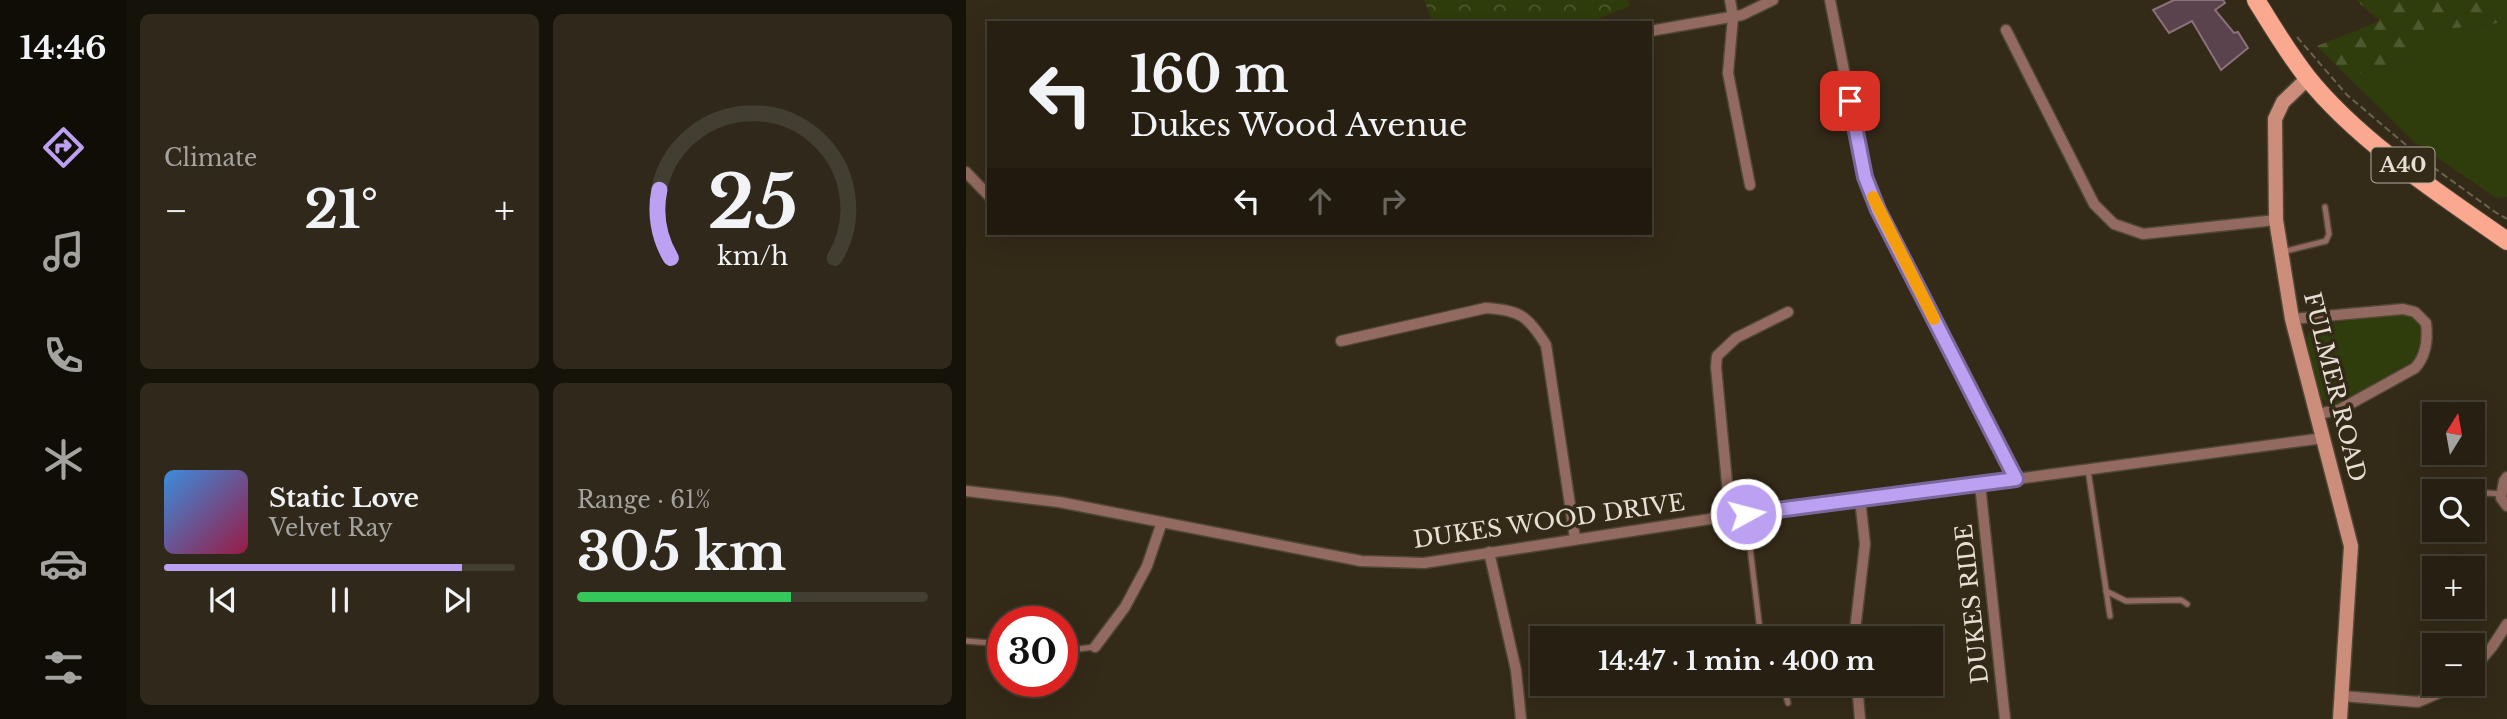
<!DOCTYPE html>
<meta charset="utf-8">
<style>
body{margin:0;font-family:"Libre Baskerville",serif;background:#2f281b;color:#f1f3f6;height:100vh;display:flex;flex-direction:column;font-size:26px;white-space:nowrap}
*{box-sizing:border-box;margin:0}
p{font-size:23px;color:#a4a39f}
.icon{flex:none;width:38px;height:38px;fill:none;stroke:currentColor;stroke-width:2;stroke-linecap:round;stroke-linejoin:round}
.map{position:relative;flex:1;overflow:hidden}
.drawer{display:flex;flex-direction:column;gap:14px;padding:14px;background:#15120a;width:840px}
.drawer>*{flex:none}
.guide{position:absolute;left:21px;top:21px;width:665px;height:214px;border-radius:0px;box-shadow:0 7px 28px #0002,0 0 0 2px #433e32;background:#272012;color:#f1f3f6;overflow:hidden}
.needle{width:46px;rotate:11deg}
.buttons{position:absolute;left:1456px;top:402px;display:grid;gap:14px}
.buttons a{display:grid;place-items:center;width:63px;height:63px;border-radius:0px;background:#272012;box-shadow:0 7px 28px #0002,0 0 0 2px #433e32;font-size:35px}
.speed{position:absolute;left:21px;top:606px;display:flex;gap:14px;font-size:35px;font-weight:700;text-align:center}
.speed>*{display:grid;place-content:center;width:91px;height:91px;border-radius:50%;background:#272012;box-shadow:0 7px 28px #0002,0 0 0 2px #433e32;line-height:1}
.speed .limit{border:10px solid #d22;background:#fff;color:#111}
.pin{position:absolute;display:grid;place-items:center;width:60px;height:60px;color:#fff;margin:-30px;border-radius:14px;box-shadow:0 4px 10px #0006}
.me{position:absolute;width:77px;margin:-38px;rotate:83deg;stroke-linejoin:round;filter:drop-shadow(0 0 5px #0008)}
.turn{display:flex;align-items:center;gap:24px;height:147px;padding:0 28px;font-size:32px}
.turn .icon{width:91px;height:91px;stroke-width:2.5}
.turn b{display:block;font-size:49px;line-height:60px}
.lanes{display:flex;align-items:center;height:66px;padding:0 28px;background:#0003;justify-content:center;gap:35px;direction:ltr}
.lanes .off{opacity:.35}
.big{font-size:52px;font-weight:700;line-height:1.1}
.drawer .widget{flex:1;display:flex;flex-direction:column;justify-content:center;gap:10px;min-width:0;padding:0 24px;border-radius:10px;background:#2f281b}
.drawer .dial{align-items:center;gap:0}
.dial svg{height:182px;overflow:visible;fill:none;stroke:#433e32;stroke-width:7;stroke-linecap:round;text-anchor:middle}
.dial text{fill:#f1f3f6;stroke:none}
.song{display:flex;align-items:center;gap:21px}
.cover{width:84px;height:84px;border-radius:10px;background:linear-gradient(135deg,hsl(210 70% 55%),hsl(340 70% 35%))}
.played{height:7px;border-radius:4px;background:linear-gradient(90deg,#bca0f2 85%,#433e32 85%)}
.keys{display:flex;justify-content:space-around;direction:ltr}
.heat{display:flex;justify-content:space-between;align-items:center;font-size:38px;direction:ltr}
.charge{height:10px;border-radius:5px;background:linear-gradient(90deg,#34c759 61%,#433e32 0)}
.drawer .tiles{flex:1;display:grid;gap:14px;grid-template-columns:repeat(2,1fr)}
.trip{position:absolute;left:564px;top:626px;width:413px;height:70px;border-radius:0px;background:#272012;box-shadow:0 7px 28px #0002,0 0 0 2px #433e32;font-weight:700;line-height:70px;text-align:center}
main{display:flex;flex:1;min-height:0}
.dock{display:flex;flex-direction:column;width:126px;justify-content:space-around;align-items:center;background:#100d07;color:#a4a39f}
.dock .icon{width:49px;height:49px}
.dock .active{color:#bca0f2}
.dock b{font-size:32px;color:#f1f3f6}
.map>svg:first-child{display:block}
.grass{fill:#2f3c0b}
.forest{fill:url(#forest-firs)}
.park{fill:url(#park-crowns)}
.building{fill:#5a434c;stroke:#8a717a;stroke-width:2}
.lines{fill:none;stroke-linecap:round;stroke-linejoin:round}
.lane-casing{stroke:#504736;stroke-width:8}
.street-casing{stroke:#504736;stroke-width:13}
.secondary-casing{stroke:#504736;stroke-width:17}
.primary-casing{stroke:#504736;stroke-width:20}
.path{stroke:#6b6252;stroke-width:2;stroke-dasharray:7 3.5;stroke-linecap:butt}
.lane{stroke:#936a5f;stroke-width:5}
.street{stroke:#936a5f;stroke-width:10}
.secondary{stroke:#cd8d7b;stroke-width:14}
.primary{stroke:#fba891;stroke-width:18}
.route-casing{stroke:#7a689d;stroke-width:18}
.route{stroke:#bca0f2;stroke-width:12}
.slow{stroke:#f59e0b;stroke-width:12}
.labels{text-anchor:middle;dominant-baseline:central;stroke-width:7;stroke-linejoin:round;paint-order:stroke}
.shield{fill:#342a18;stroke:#b0a99c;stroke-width:2}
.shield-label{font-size:21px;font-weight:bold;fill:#e5dfd4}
.street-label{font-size:23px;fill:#e5dfd4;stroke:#342a18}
</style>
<main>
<nav class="dock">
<b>14:46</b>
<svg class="icon active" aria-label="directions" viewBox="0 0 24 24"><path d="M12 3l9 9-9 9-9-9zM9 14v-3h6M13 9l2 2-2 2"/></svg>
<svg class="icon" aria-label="music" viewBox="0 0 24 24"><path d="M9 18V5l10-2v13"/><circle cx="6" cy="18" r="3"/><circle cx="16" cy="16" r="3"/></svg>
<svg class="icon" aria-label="phone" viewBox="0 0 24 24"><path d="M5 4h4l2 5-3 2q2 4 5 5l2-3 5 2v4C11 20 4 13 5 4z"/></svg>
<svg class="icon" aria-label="climate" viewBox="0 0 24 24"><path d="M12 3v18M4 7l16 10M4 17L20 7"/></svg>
<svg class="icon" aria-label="car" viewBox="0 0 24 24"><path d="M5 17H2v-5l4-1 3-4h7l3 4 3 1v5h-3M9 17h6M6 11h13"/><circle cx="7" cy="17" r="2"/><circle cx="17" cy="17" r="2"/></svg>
<svg class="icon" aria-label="filters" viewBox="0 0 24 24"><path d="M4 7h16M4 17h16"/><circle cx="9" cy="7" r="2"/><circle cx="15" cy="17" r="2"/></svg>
</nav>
<section class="drawer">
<div class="tiles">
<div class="widget"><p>Climate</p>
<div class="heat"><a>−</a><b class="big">21°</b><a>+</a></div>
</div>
<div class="widget dial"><svg viewBox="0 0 100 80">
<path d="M14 69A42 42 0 1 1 86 69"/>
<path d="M14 69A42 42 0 0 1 9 39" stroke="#bca0f2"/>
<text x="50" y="56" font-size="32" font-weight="700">25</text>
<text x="50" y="72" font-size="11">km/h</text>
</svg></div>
<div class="widget">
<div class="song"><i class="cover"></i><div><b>Static Love</b><p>Velvet Ray</p></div></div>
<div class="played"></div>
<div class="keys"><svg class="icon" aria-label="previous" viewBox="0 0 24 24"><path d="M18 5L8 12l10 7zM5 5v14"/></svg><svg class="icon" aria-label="pause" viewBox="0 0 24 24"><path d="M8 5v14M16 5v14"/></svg><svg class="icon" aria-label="next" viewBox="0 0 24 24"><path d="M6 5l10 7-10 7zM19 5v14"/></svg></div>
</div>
<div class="widget"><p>Range · 61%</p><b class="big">305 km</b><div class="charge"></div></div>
</div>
</section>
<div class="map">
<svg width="1541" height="719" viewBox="0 0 1541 719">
<defs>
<pattern id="forest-firs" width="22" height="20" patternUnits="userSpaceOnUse" patternTransform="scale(1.75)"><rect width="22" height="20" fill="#2f3c0b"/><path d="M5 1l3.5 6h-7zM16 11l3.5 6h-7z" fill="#4d582e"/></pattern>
<pattern id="park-crowns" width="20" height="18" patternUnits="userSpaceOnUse" patternTransform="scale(1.75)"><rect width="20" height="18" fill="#2f3c0b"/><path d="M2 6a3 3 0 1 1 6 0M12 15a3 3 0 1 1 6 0" fill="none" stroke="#4d582e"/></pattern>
</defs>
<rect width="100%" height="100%" fill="#342a18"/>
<g class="grass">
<polygon points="1541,22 1541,197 1530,198 1447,141 1382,77 1455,54 1472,30"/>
<polygon points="1439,313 1450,318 1457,329 1455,352 1436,371 1367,406 1354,398 1341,340 1343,330 1351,325"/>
</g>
<polygon class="forest" points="1390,0 1541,0 1541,22 1472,30 1456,54 1382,77 1351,46 1414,21"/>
<polygon class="park" points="458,0 662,0 664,6 621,23 467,23"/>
<polygon class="building" points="1208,0 1257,0 1259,3 1249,10 1268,33 1272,32 1282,48 1255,70 1226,21 1203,33 1187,10"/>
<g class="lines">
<defs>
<g id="lane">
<polyline points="1316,252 1360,241 1363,234 1359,207"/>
<polyline points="1122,470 1144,616"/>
<polyline points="1507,501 1521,493 1535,494"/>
<polyline points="780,514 795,639"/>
<polyline points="1140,591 1160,601 1215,600 1221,604"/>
<polyline points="0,641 37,644"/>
<polyline points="96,651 128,647"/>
<polyline points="817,684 822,703"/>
</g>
<g id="street">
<polyline points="764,0 767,17 762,73 784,185"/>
<polyline points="864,0 899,177 912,210 1050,479 1358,438"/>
<polyline points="1040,30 1128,204 1148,224 1177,234 1310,220"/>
<polyline points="684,31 776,15 807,0"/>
<polyline points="0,172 23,196"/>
<path d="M1326 319 1437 309 1449 312 1460 323C1462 339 1460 356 1449 368L1373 410 1351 414"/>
<path d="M375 341 520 308C554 310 562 316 580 345L609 538"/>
<polyline points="1541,477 1538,481 1535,498 1541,506"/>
<polyline points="1014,484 1039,719"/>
<polyline points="0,491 93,502 395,561 458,563 757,517 1050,479"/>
<polyline points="757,517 762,493 750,367 751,356 770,338 822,312"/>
<polyline points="523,552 550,670 555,719"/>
<polyline points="888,639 899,544 894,499"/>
<polyline points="129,647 159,607 181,566 196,522"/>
<polyline points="1507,669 1526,647 1541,624"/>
<polyline points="891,684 894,719"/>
<polyline points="1376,696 1452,702 1494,684"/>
</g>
<polyline id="secondary" points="1342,78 1317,102 1309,119 1310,220 1326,319 1385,546 1374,719"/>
<path id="primary" d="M1290 0C1306 26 1322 53 1341 77 1392 141 1474 194 1541 241"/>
</defs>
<use href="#lane" class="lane-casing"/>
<use href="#street" class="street-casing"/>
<use href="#secondary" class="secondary-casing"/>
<use href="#primary" class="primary-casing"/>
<polyline class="path" points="1331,37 1381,95 1460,162 1529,212 1541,219"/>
<use href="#lane" class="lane"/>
<use href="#street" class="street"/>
<use href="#secondary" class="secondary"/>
<use href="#primary" class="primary"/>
</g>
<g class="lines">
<defs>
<polyline id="route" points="780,514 1050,479 912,210 899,177 884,101"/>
</defs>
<use href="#route" class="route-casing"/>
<use href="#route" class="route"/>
<polyline class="slow" points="907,197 968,319"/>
</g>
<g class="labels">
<rect class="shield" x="1405.5" y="147.5" width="63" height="35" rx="5"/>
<g class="shield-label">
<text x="1437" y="165">A40</text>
</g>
<g class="street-label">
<text transform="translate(1369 387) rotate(76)">FULMER ROAD</text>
<text transform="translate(583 521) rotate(-8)">DUKES WOOD DRIVE</text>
<text transform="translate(1006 604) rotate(-96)">DUKES RIDE</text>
</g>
</g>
</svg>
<div class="buttons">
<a><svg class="needle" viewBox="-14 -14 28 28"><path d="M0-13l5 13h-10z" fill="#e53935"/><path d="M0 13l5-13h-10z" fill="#a4a39f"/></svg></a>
<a><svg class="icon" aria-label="search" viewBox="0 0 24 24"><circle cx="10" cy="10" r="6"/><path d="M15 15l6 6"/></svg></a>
<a>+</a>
<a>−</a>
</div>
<div class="speed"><div class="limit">30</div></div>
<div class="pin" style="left:884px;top:101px;background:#d93025"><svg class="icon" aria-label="arrive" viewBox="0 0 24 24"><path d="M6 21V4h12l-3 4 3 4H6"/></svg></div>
<svg class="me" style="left:780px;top:514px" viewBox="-20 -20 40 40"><circle r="17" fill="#bca0f2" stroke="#fff" stroke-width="3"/><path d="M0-11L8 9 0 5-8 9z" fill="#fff"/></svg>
<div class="trip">14:47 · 1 min · 400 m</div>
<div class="guide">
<div class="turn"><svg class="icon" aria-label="left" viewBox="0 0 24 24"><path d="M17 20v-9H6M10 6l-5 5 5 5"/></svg><div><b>160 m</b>Dukes Wood Avenue</div></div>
<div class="lanes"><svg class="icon" aria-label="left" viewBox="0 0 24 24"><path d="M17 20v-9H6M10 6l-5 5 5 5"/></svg><svg class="icon off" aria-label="ahead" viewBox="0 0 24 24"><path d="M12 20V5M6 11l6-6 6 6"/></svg><svg class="icon off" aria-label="right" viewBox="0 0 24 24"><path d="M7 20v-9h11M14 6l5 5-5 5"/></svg></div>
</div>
</div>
</main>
